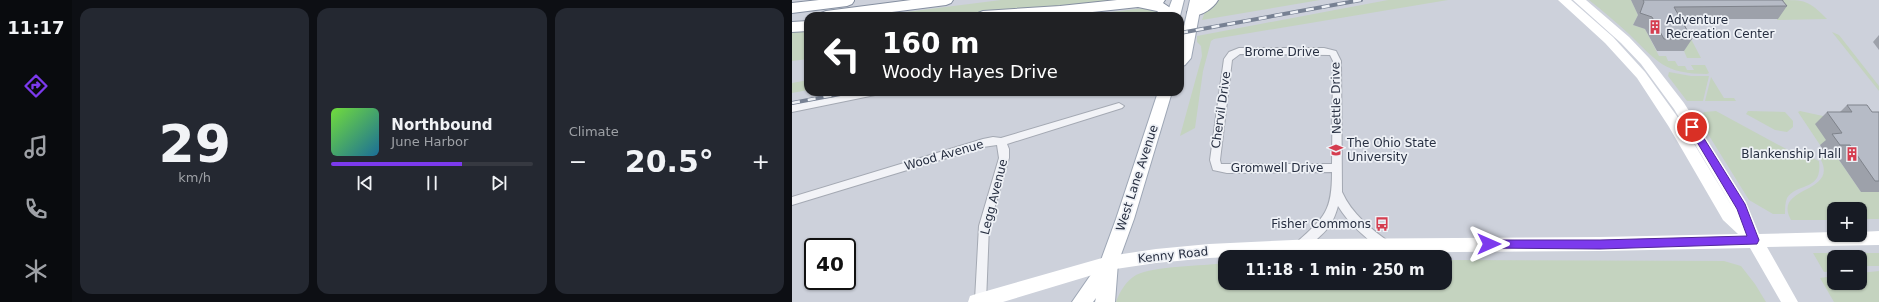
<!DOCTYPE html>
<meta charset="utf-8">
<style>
body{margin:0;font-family:"DejaVu Sans",sans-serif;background:#242831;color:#f1f3f6;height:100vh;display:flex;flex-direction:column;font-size:15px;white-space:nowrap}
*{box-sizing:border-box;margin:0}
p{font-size:13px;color:#9ea1a6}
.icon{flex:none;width:22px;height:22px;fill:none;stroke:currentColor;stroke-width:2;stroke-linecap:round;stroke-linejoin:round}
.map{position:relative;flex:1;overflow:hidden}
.panel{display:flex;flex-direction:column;gap:8px;padding:8px;background:#0d0f14;width:720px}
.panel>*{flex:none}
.top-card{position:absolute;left:12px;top:12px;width:380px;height:84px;border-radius:12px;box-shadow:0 1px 3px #0004;background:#202124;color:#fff;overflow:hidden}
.buttons{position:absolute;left:1035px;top:202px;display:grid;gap:8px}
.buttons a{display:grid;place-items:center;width:40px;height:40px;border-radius:8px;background:#171b24;box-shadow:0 1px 3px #0004;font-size:20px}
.speed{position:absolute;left:12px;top:238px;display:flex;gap:8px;font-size:20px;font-weight:700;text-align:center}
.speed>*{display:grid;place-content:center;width:52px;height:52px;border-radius:50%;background:#171b24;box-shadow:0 1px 3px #0004;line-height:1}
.speed .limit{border:2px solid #111;border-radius:6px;background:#fff;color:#111}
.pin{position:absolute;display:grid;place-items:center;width:34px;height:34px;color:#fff;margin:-17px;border:2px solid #fff;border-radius:50%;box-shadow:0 1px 4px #0007}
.me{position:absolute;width:44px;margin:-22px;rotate:90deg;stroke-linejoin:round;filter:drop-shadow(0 0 3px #0008)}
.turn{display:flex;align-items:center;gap:14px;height:84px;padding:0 12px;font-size:18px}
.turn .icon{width:52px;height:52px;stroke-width:2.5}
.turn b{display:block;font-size:28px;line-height:34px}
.big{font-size:30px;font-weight:700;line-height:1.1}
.panel .tile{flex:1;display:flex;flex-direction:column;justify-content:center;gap:6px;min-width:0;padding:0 14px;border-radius:12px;background:#242831}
.panel .dial{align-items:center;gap:0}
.dial b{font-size:52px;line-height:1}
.song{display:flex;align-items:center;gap:12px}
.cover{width:48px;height:48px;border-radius:6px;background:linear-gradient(135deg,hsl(100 70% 55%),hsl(200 70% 35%))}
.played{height:4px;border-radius:2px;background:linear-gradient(90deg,#7c3aed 65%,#363941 65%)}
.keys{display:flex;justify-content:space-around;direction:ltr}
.heat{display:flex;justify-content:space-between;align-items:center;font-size:22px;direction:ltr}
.panel .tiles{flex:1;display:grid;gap:8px;grid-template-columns:repeat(3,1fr)}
.trip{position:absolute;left:426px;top:250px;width:234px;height:40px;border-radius:12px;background:#171b24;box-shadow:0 1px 3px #0004;font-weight:700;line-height:40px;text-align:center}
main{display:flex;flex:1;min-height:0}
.tabs{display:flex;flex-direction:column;width:72px;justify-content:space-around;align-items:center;background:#090b0e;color:#9ea1a6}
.tabs .icon{width:28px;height:28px}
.tabs .current{color:#7c3aed}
.tabs b{font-size:18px;color:#f1f3f6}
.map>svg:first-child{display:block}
.built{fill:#cdd1db;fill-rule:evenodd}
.green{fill:#c4d3bf}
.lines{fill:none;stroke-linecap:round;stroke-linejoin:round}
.street-casing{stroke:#a4a9b3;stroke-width:2}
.primary-casing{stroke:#9da6b5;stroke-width:2}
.highway-casing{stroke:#858fa0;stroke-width:2}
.street{fill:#f2f3f7;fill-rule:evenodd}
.secondary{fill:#fff;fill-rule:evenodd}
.primary{fill:#fff;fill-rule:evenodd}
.highway{fill:#fff;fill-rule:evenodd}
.rail-casing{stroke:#778193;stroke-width:4}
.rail{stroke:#eef1f6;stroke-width:2.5;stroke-dasharray:8;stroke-linecap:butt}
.wall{fill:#9da1aa}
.building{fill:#b6bbc6;stroke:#7f838b}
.route{fill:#7c3aed;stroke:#51269a}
.labels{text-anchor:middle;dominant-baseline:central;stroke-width:3.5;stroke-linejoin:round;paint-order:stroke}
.poi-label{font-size:12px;fill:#272f41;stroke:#eef1f6;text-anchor:start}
.street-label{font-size:12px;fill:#272f41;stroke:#eef1f6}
</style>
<main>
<nav class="tabs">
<b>11:17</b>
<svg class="icon current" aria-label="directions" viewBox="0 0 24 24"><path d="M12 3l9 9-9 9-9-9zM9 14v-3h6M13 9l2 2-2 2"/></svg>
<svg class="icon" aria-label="music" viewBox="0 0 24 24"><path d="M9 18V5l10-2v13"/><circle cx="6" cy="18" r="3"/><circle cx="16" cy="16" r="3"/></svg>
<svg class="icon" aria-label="phone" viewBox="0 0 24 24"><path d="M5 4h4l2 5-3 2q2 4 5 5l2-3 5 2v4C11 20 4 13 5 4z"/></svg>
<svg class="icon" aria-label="climate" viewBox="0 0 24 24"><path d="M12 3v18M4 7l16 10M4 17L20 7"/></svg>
</nav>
<section class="panel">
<div class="tiles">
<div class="tile dial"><b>29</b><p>km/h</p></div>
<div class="tile">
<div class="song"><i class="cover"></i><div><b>Northbound</b><p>June Harbor</p></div></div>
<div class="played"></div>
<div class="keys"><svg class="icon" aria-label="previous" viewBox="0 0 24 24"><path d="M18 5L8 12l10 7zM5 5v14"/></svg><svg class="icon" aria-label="pause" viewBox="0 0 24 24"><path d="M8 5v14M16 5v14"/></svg><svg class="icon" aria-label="next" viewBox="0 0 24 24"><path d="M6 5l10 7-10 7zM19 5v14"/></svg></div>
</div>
<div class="tile"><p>Climate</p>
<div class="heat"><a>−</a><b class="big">20.5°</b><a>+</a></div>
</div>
</div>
</section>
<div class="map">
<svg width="1087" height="302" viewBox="0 0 1087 302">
<rect width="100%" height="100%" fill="#dfe2e9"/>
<path class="built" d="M0 0H1087V302H0ZM16 16H388V92H16ZM1042 209H1068V235H1042ZM21 247H55V281H21ZM433 257H653V283H433ZM1042 257H1068V283H1042Z"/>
<g class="green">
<path d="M209 0H329C247 9 165 16 82 16Z"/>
<polygon points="422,0 528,0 410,20 414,9"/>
<polygon points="596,0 656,0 422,39 419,41 411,71 403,128 388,136 410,56 409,46 405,42 405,36"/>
<path d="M797 0H839L846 15 841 25 853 29 867 56H874L876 61H883L886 66H893L895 70H902L899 65H913L917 73 915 74C872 74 865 61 837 34 824 22 811 11 797 0Z"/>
<path d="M986 0C1014 0 1016 0 1035 19L985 20Z"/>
<polygon points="352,8 366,9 374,16 288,16"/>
<polygon points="16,30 16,59 0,61 0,32"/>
<polygon points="1040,32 1047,35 1087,86 1087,91"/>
<polygon points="899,39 909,58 895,58 892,51"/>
<polygon points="877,72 899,76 917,76 911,101 895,101 876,76"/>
<polygon points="919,77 932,98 942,98 944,101 913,101"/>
<polygon points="16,80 16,90 0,93 0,83"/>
<path d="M924 111 996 150 1014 152 1020 158 1027 161C1031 192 1005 182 995 198 993 203 993 208 993 214H981L957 200 906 118H909L912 112Z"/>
<polygon points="956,111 993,112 1001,121 1001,127 995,132 983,130 954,114"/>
<polygon points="1008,111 1031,116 1037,145 1028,145 1006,112"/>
<path d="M1031 157H1045L1069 192H1087V219H1068V209H1042V220H999C980 186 1046 194 1029 160Z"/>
<polygon points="1021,253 1087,253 1087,266 1068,266 1068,257 1042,257 1042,271 1032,272"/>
<path d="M653 260 932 261 949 266 963 284 974 302H324C328 291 334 281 344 275 362 266 411 266 433 263V283H653Z"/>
<polygon points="1087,271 1087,302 1042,302 1028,278 1042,276 1042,283 1068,283 1068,273"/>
</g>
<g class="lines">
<defs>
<g id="street">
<path d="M447 48H532L544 51 549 61 550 192C560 214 578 228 597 242L599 246 597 250 593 251 589 250C573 237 557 224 546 206 540 229 530 234 513 250L509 251 505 250 503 246 505 242C533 217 540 211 540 172L435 173 421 170 418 160 432 59 437 52ZM448 54 538 55 541 61 540 164H429L428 160 440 60Z"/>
<polygon points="65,92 88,92 83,95 0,112 0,104"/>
<polygon points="327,103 332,106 330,108 215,144 217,149 217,158 197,226 194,302 184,302 183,300 187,226 207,158 205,145 191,147 0,205 0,197 191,139 201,137 209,138"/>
</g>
<g id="primary">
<polygon points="380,0 392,0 388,16 374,16"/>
<polygon points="398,0 410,0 399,58 393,65 388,67 388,44"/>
<polygon points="366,92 380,92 342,219 326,263 323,302 303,302 304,298 301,302 280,302 309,260 324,219"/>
</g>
<g id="highway">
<polygon points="27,0 62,0 62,1 60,4 55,6 0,13 0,3"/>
<polygon points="119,0 161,0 159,3 154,5 69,16 27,16 29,13 34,11"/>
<polygon points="325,0 373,0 371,3 386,13 388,16 371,16 365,11 346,7 264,16 184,16 186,13 191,11 268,6"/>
<path d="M409 0H426C421 9 407 18 397 15L395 12Z"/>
<polygon points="16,21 16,31 0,32 0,22"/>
</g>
</defs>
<use href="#street" class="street-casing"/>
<use href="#primary" class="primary-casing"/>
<use href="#highway" class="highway-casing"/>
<use href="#street" class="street"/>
<polygon class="secondary" points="766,0 779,0 821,37 853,72 887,119 944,213 882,109 849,64 829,43 781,0 794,0 837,37 857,58 892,103 954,202 967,234 1042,232 1042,235 1068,235 1068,232 1087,231 1087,245 975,247 1006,302 989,302 958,248 808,251 523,253 417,258 364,263 317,270 211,302 176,302 178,296 184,294 317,256 364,249 417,244 523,239 808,237 946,234 931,220 877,127 845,78 813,43"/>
<use href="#primary" class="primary"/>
<use href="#highway" class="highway"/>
<defs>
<g id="rail">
<polyline points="388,33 569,0"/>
<polyline points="0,103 59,92"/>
</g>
</defs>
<use href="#rail" class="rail-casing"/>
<use href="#rail" class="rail"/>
</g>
<g class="wall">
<polygon points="839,0 992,0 991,1 995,6 986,19 889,19 900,39 892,51 865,51 853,29 841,25 846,15"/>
<polygon points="1087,35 1087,50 1081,42"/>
<polygon points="1055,105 1080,112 1087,112 1087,192 1069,192 1045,157 1035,157 1028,145 1034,140 1023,124 1035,112 1048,112"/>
</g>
<g class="building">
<polygon points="851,0 990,0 995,6 882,7 900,39 872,39 860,17 848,13 852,2"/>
<polygon points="1055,105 1075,105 1080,112 1087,112 1087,181 1083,181 1058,145 1048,145 1040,134 1050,133 1035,112 1060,112"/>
</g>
<polygon class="route" points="900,123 903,124 953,204 967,240 965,244 808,249 693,248 691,244 693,241 697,240 808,240 955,236 945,209 896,127"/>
<defs>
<symbol id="building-bare" viewBox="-9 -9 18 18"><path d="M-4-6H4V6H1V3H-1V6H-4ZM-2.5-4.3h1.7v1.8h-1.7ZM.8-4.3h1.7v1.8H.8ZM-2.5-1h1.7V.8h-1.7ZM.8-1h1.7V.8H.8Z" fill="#d53d4f" stroke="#eef1f6" stroke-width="2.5" paint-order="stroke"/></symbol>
<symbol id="university-bare" viewBox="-9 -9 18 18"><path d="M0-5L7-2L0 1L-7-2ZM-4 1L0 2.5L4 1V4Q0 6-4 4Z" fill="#d53d4f" stroke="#eef1f6" stroke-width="2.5" paint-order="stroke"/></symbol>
<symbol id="bus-bare" viewBox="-9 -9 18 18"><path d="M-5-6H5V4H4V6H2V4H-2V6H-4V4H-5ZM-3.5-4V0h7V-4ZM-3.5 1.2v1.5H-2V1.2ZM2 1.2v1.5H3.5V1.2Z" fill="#d53d4f" stroke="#eef1f6" stroke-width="2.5" paint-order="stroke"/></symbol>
</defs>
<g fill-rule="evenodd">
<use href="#building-bare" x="853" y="17" width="20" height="20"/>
<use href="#university-bare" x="534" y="140" width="20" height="20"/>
<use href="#building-bare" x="1050" y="144" width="20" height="20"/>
<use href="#bus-bare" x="580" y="214" width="20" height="20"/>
</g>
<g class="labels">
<g class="poi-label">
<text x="874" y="20">Adventure<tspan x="874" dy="14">Recreation Center</tspan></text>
<text x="555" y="143">The Ohio State<tspan x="555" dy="14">University</tspan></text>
<text x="1049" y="154" text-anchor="end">Blankenship Hall</text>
<text x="579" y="224" text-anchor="end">Fisher Commons</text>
</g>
<g class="street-label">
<text x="490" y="52">Brome Drive</text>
<text transform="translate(544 98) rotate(-91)">Nettle Drive</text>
<text transform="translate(429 110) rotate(-82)">Chervil Drive</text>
<text transform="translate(152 155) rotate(-16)">Wood Avenue</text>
<text x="485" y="168">Gromwell Drive</text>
<text transform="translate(345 178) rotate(-72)">West Lane Avenue</text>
<text transform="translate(202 197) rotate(-76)">Legg Avenue</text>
<text transform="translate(381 255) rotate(-6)">Kenny Road</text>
</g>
</g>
</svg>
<div class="buttons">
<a>+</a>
<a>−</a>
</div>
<div class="speed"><div class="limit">40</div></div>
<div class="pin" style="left:900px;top:127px;background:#d93025"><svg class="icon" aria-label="arrive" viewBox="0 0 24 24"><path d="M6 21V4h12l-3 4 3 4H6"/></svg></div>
<svg class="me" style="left:697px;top:244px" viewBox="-20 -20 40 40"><path d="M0-17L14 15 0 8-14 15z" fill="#7c3aed" stroke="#fff" stroke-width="4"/></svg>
<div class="trip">11:18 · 1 min · 250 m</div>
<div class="top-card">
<div class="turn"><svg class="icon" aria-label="left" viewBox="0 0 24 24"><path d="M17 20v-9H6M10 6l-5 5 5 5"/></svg><div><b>160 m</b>Woody Hayes Drive</div></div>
</div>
</div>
</main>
